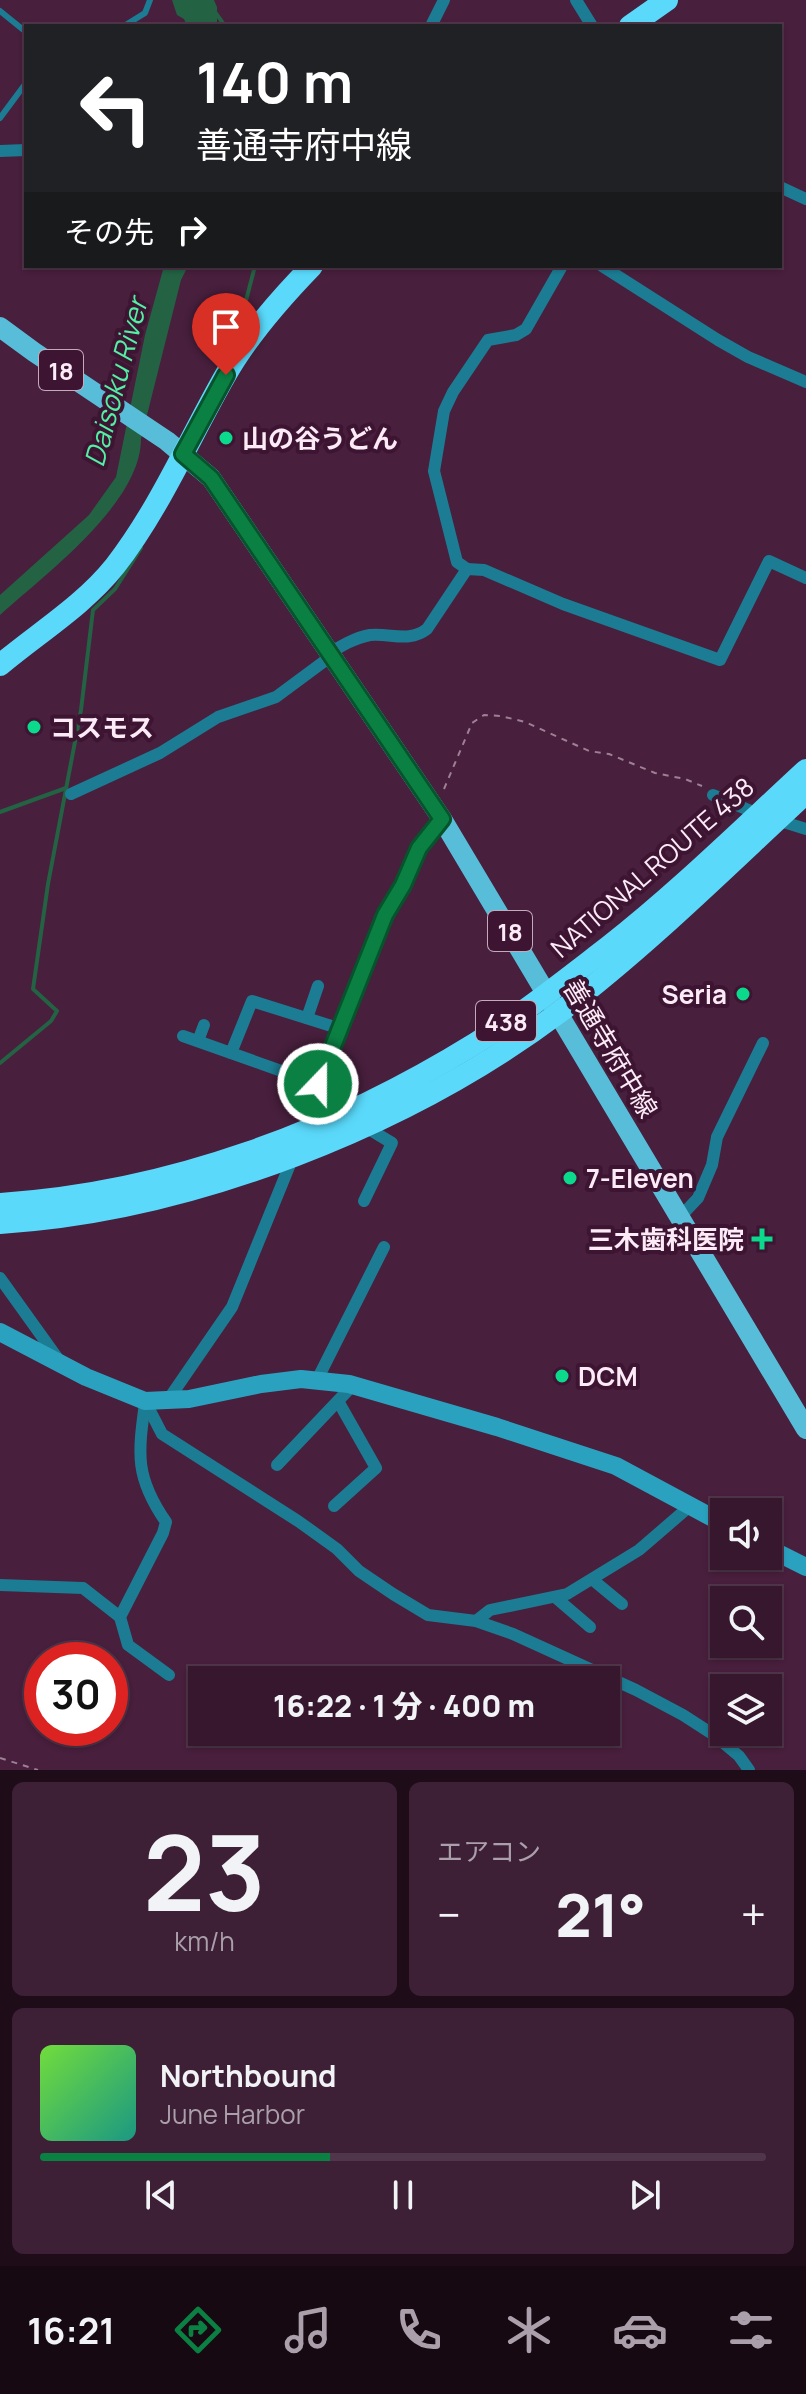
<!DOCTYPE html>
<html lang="ja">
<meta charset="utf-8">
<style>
body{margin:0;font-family:Manrope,"Noto Sans JP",sans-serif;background:#3d2036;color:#f1f3f6;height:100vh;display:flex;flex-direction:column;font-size:30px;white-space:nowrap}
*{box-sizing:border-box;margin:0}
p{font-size:26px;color:#aa9faa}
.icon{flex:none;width:44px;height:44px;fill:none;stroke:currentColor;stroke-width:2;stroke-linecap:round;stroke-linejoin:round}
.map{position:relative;height:1770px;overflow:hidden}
.side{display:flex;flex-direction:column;gap:12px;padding:12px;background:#1e0d19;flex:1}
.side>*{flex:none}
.guide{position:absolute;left:24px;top:24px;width:758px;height:244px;border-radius:0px;box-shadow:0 2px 6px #0004,0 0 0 2px #50364a;background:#202124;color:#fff;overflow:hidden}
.fabs{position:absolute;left:710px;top:1498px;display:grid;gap:16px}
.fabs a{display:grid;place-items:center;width:72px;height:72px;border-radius:0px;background:#36172e;box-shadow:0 2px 6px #0004,0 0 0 2px #50364a;font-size:40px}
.speed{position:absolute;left:24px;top:1642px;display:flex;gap:16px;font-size:40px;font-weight:700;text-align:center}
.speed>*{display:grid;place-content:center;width:104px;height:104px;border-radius:50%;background:#36172e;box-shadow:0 2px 6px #0004,0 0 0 2px #50364a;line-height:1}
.speed .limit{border:12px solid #d22;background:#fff;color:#111}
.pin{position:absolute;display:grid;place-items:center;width:68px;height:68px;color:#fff;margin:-82px -34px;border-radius:50% 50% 50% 0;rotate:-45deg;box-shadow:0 0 8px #0007}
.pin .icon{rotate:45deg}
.me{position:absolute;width:88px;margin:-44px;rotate:22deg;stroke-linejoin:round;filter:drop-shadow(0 0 6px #0008)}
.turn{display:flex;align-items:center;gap:28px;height:168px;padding:0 40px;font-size:36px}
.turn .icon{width:104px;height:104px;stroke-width:2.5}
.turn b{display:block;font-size:56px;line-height:68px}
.then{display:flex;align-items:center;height:76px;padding:0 40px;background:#0003;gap:16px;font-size:30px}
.big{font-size:60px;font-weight:800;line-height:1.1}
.side .widget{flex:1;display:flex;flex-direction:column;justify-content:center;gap:12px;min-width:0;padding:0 28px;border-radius:12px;background:#3d2036}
.side .dial{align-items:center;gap:0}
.dial b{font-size:104px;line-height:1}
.song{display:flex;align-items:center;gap:24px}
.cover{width:96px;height:96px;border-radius:12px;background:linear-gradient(135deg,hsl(100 70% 55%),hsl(170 70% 35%))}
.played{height:8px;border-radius:4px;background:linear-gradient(90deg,#0b8043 40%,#50364a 40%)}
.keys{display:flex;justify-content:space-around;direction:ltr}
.heat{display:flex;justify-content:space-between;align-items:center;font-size:44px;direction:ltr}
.side .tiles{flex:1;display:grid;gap:12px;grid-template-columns:1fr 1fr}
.widget:last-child{grid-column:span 2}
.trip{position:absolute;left:188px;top:1666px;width:432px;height:80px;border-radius:0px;background:#36172e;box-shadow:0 2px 6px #0004,0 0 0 2px #50364a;font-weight:800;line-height:80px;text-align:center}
.tab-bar{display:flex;height:128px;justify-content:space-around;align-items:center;background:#160912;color:#aa9faa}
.tab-bar .icon{width:56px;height:56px}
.tab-bar .on{color:#0b8043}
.tab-bar b{font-size:36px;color:#f1f3f6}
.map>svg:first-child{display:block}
.water{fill:#236243}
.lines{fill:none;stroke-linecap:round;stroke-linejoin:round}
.stream{stroke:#236243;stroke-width:4}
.path{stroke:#9e8095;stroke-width:2;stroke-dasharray:6 6;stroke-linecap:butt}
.lane{stroke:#1c7c93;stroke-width:6}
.street{stroke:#1c7c93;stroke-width:12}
.secondary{stroke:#2aa2bf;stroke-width:18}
.primary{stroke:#58bdd9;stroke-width:20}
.highway{stroke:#5ad9fb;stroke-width:22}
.route-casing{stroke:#07532c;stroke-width:20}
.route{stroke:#0b8043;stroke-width:14}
.poi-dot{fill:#0bd98b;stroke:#3d1533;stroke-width:3}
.labels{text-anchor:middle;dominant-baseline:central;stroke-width:8;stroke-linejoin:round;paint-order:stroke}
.shield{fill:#3d1533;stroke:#c3abbc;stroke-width:2}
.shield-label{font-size:24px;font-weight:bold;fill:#fcebf6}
.poi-label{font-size:26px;font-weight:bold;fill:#fcebf6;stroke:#3d1533;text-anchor:start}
.street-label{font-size:26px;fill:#fcebf6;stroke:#3d1533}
.water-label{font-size:28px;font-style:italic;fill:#52efa4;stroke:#3d1533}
</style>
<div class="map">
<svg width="806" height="1770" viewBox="0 0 806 1770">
<rect width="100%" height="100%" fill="#481f3d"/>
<g class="water">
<polygon points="172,0 214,0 217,7 217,26 187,26 184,19 177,15"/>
<path d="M164 266H188L181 280 141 439C141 504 44 575 0 615V595L89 515 116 477 145 335Z"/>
</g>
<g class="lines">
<g class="stream">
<polyline points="215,12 225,26"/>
<polyline points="237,335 255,266"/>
<polyline points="0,812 66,788"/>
<polyline points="0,1063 51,1021 57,1011 33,989 48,884 81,710 93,610 115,589 141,548"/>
</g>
<g class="path">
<polyline points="444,789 472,723 484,715 501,716 525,722 589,751 609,754 655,773 685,779 702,786"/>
<polyline points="0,1758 38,1770"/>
</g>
<g class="lane">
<polyline points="0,11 26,32"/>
<polyline points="124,26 145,13 150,0"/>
<polyline points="0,118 26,83"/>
</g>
<g class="street">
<polyline points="576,0 592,26"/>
<polyline points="431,26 444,0"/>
<polyline points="0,151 26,150"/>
<polyline points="780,187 806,199"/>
<polyline points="602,266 718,340 748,357 806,382"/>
<polyline points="467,569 457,562 434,471 444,411 453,392 488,340 516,335 526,329 562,266"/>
<path d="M328 654C341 646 354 638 370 635 391 633 409 643 427 629L467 569 484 570 563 604 720 660 769 561 806 578"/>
<polyline points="71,794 160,753 218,717 276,697 330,657"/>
<polyline points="713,795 758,814 806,829"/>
<polyline points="307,1018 318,986"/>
<polyline points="183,1036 318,1084"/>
<polyline points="198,1041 204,1025"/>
<polyline points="231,1053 252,1001 341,1029"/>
<polyline points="303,1132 318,1084 385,915 403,885 419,848 442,819"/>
<polyline points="364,1201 392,1143 364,1126"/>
<polyline points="681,1216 698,1198 712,1165 717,1137 763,1043"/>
<polyline points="0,1278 61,1363"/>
<polyline points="317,1380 384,1247"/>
<polyline points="168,1400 232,1307 293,1157"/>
<polyline points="145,1401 162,1434 298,1521 337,1549 359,1571 393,1594 428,1615 476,1621 513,1634 636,1690 683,1715 714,1735 739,1756 749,1770"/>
<path d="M145 1403C138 1455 135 1477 166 1522L163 1533 120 1617 128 1645 169 1675"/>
<polyline points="277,1465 353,1385"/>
<polyline points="334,1506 376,1468 338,1401"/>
<polyline points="593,1580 622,1604"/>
<polyline points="0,1585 83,1588 120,1617"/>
<polyline points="555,1597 590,1627"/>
<polyline points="476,1621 490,1610 567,1594 639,1550 690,1506"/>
</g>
<g class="secondary">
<polyline points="0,1332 86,1377 145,1401 189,1399 261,1384 301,1379 349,1384 497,1427 616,1466 724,1524"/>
<polyline points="768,1548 806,1567"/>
</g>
<polyline class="primary" points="0,327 34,352 167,441 211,478 442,819 806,1429"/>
<g class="highway">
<polyline points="630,26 667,0"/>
<path d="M0 665C38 633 84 605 115 566 160 508 189 439 225 376 248 335 280 299 312 266"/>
<path d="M0 1204C170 1193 332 1132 476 1043 521 1015 565 980 608 947 677 893 741 830 806 770"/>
<path d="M0 1223C191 1211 408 1126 561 1011 648 945 726 867 806 793"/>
</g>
</g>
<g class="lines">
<defs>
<polyline id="route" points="226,375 183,454 211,478 442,819 419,848 403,885 385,915 318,1084"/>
</defs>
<use href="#route" class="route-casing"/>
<use href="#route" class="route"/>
</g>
<g class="poi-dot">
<circle cx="226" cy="438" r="8"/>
<circle cx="34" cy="727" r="8"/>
<circle cx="743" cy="994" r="8"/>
<circle cx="570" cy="1178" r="8"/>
<path d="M758 1227h8v8h8v8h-8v8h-8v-8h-8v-8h8z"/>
<circle cx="562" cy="1376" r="8"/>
</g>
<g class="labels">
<g class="shield">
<rect x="39" y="350" width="44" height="40" rx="6"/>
<rect x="488" y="911" width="44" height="40" rx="6"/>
<rect x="476" y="1001" width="60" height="40" rx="6"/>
</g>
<g class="shield-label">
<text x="61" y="370">18</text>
<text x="510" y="931">18</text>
<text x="506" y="1021">438</text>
</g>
<g class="poi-label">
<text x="242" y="438">山の谷うどん</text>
<text x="50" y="727">コスモス</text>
<text x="727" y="994" text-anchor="end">Seria</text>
<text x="586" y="1178">7-Eleven</text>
<text x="744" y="1239" text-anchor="end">三木歯科医院</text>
<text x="578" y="1376">DCM</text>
</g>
<g class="street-label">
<text transform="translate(652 867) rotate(-41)">NATIONAL ROUTE 438</text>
<text transform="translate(611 1048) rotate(59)">善通寺府中線</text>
</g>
<g class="water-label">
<text transform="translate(115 382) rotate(-75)">Daisoku River</text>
</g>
</g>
</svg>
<div class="fabs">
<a><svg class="icon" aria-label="sound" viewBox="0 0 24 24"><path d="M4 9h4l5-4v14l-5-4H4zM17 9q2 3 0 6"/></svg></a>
<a><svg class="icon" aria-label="search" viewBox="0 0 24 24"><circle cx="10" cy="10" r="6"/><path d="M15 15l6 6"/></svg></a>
<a><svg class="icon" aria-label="layers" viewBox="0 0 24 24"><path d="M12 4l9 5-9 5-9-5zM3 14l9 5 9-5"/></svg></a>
</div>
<div class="speed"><div class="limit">30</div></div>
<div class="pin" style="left:226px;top:375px;background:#d93025"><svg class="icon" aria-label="arrive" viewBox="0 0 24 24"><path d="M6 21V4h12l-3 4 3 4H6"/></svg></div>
<svg class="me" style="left:318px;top:1084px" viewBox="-20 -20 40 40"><circle r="17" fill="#0b8043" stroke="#fff" stroke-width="3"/><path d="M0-11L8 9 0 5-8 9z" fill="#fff"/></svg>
<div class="trip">16:22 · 1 分 · 400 m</div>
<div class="guide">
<div class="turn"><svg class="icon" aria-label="left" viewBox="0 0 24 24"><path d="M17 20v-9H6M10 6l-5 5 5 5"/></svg><div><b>140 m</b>善通寺府中線</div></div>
<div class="then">その先<svg class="icon" aria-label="right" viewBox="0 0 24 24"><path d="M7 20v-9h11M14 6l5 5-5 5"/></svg></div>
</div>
</div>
<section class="side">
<div class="tiles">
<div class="widget dial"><b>23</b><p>km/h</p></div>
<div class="widget"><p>エアコン</p>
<div class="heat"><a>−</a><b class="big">21°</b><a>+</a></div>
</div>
<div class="widget">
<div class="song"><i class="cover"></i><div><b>Northbound</b><p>June Harbor</p></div></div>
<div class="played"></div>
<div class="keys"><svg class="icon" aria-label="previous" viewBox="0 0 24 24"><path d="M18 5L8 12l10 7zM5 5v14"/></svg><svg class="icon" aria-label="pause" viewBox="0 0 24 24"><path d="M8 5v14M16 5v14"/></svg><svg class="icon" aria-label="next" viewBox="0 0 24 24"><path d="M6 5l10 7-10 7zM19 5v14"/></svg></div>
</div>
</div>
</section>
<nav class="tab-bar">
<b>16:21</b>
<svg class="icon on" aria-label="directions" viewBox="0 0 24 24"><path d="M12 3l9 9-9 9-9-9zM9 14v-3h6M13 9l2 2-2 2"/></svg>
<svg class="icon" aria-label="music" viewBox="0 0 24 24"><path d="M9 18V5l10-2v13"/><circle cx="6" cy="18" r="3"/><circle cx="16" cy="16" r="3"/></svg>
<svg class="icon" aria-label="phone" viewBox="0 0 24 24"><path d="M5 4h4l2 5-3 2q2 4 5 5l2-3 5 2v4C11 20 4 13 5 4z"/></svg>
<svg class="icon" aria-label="climate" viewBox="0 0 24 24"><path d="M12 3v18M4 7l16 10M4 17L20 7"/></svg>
<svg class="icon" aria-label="car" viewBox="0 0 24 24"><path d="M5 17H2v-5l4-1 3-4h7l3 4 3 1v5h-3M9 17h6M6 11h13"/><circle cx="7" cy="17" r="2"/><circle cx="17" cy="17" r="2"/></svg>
<svg class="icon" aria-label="filters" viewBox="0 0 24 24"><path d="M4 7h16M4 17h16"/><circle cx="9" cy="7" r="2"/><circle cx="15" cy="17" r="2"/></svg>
</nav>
